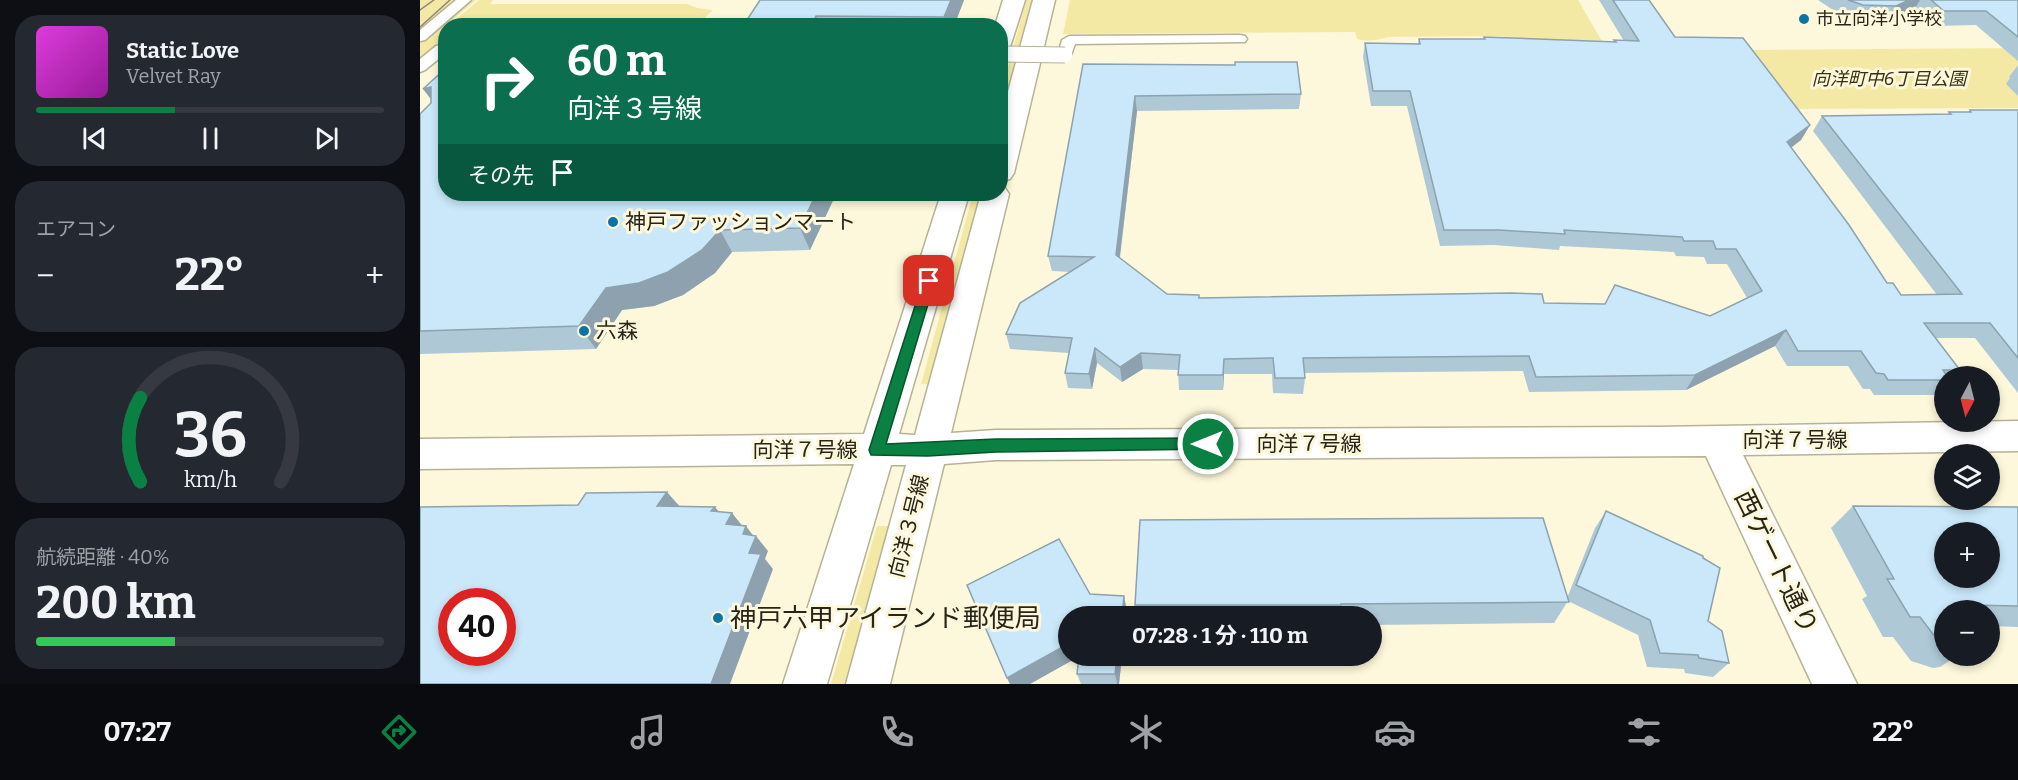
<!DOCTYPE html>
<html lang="ja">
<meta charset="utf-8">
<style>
body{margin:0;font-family:Bitter,"Noto Sans JP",serif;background:#242831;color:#f1f3f6;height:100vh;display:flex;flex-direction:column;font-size:22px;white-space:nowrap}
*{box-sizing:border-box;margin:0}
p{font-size:20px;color:#9ea1a6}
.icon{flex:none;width:33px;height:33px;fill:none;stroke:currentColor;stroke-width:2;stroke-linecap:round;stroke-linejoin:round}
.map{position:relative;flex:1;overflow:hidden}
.side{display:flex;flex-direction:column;gap:15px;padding:15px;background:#0d0f14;width:420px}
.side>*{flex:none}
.guide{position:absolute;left:18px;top:18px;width:570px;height:183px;border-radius:24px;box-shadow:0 3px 9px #0003;background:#0b6e4f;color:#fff;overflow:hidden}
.needle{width:39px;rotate:187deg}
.buttons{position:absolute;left:1514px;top:366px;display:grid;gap:12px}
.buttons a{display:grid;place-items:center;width:66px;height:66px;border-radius:50%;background:#171b24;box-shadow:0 3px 9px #0003;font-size:30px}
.speed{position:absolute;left:18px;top:588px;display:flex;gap:12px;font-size:30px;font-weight:700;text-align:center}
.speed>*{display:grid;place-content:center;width:78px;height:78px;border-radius:50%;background:#171b24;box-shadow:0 3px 9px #0003;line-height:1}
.speed .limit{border:9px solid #d22;background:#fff;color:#111}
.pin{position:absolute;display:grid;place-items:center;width:51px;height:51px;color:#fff;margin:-26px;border-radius:12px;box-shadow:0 3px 9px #0006}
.me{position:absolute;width:66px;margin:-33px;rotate:270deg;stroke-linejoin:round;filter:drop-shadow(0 0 4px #0008)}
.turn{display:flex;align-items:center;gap:21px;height:126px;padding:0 30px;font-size:27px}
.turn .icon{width:78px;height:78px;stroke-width:2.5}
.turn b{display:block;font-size:42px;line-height:51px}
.then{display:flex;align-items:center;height:57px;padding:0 30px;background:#0003;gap:12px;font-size:22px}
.big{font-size:45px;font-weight:700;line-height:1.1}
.side .card{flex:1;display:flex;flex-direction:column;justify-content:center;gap:9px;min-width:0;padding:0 21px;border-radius:24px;background:#242831}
.side .dial{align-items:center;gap:0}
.dial svg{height:156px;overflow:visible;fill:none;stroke:#363941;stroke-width:7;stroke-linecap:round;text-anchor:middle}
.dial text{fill:#f1f3f6;stroke:none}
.song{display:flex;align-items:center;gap:18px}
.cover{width:72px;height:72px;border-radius:9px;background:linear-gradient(135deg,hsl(300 70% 55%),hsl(300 70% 35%))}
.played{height:6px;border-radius:3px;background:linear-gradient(90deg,#0b8043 40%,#363941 40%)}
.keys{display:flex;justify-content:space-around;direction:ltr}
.heat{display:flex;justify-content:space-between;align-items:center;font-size:33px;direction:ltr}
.charge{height:9px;border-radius:4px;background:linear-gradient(90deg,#34c759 40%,#363941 0)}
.trip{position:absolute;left:638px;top:606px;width:324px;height:60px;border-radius:30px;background:#171b24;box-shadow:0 3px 9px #0003;font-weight:700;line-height:60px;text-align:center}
.tab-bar{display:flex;height:96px;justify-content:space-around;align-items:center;background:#090b0e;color:#9ea1a6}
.tab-bar .icon{width:42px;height:42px}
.tab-bar .on{color:#0b8043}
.tab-bar b{font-size:27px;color:#f1f3f6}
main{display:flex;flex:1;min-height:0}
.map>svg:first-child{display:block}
.green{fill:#f3e9a5}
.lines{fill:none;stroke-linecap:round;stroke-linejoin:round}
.pedestrian-casing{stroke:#b6b296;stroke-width:3}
.tertiary-casing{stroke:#b6b296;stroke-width:3}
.pedestrian{fill:#fff;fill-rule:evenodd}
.tertiary{fill:#fff;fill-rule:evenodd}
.tram{stroke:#8c8875;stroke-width:1.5}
.pedestrian-bridge-casing{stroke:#b6b296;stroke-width:17;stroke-linecap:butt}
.pedestrian-bridge{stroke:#fff;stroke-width:15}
.wall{fill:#aec8d6}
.shaded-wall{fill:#8da2ae}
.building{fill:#cae8f9;stroke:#8da2ae;stroke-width:1.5;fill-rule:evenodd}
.route{fill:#0b8043;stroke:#07532c;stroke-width:1.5}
.poi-dot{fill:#0c74a0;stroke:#fdf8db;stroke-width:2}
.labels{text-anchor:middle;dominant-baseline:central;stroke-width:6;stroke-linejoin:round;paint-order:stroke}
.far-poi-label{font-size:18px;fill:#27251a;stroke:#fdf8db;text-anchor:start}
.far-park-label{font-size:18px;font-style:italic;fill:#37320e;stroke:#fdf8db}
.poi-label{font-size:21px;fill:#27251a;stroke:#fdf8db;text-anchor:start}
.street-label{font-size:21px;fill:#27251a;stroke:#fdf8db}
.near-street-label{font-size:26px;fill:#27251a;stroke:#fdf8db}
.near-poi-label{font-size:26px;fill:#27251a;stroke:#fdf8db;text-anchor:start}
</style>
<main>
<section class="side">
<div class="card">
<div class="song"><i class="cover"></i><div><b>Static Love</b><p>Velvet Ray</p></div></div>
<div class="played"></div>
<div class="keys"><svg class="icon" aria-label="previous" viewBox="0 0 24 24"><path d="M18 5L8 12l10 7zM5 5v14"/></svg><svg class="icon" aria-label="pause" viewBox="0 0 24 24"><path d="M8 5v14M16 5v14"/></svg><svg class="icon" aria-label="next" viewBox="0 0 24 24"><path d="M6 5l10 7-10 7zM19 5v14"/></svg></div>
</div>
<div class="card"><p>エアコン</p>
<div class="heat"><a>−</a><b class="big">22°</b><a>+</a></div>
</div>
<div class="card dial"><svg viewBox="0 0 100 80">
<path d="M14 69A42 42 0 1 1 86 69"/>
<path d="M14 69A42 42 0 0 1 14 26" stroke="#0b8043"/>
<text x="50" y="56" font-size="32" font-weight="700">36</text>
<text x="50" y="72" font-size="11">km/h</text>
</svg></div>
<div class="card"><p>航続距離 · 40%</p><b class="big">200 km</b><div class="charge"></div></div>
</section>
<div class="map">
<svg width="1598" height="684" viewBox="0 0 1598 684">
<rect width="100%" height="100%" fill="#fdf8db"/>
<g class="green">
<polygon points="0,0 56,0 21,30 25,31 25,49 0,71"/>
<polygon points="59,0 73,0 70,4 267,4 277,8 293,10 277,25 29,25"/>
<polygon points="606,0 613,0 581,124 581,94"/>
<path d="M650 0H1158L1183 43 1112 42 1081 36 968 37C958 40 948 42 937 39L935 32 643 34Z"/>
<polygon points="1598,48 1598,108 1363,109 1317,50"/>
<polygon points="553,194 562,194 513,384 501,384"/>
<polygon points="457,526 470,526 426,684 411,684"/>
</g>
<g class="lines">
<defs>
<g id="pedestrian">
<polygon points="36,0 51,0 5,40 0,41 0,30"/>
<polygon points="820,35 825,36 827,39 825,42 655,44 650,58 645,59 638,55 642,40 649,36"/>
<polygon points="21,45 26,46 26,53 5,70 0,72 0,59 16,46"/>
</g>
<g id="tertiary">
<polygon points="583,0 605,0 591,44 588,49 580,51 580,26 575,26"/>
<polygon points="613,0 635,0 594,173 590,179 580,181 580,121"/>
<polygon points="580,187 585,188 589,194 531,433 576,430 1235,427 1598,421 1598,451 1323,455 1437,684 1392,684 1286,456 576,460 524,464 470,684 426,684 486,465 471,465 407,684 363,684 434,464 0,469 0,439 444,434 521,194 549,194 479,434 495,435 561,194 580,194"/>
</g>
</defs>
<use href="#pedestrian" class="pedestrian-casing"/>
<use href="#tertiary" class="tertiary-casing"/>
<use href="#pedestrian" class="pedestrian"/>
<use href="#tertiary" class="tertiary"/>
<g class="tram">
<polyline points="0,10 14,0"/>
<polyline points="0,27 30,0"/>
</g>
<defs>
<polyline id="pedestrian-bridge" points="580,54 645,55"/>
</defs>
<use href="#pedestrian-bridge" class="pedestrian-bridge-casing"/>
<use href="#pedestrian-bridge" class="pedestrian-bridge"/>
</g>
<g class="wall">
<polygon points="340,0 544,0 534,26 323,26"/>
<polygon points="1179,0 1229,0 1255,37 1390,125 1381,140 1371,148 1467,283 1481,295 1517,295 1393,131 1402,116 1527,114 1529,112 1548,112 1550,110 1598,110 1598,393 1555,338 1516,338 1540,370 1534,376 1524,376 1524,385 1515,395 1454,395 1450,389 1443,389 1428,366 1367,366 1355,346 1266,390 1109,392 1103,371 884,373 885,378 883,394 853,393 852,374 804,374 803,390 759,390 758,370 723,369 702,382 677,363 672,389 648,388 645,373 649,353 590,349 586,334 650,272 632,271 628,256 663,64 881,94 879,109 717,111 700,258 747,294 779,298 1124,303 1290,316 1327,298 1307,264 1287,264 1284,257 1256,256 1254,252 1140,246 1139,250 1074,245 1020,246 987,106 951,106 943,57 945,43 998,44 999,39 1063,39 1064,37 1194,42 1194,40 1204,41"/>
<polygon points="1398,0 1598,0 1598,61 1556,25 1515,26 1495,8 1467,20 1434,19 1419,14"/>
<polygon points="1598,65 1598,96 1586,84 1590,78 1589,77"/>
<polygon points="11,103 26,194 416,194 390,250 312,252 295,273 263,295 234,306 202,310 176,349 0,354 0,114"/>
<polygon points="1433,506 1598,507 1598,627 1569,626 1569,610 1524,610 1524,656 1537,656 1520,667 1513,668 1491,661 1473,637 1463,637 1442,599 1447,596 1411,528"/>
<polygon points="1186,511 1283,558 1288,621 1309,663 1293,677 1265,673 1264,669 1227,667 1218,635 1148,601 1134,623 951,625 951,616 717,616 715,605 1147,598 1175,528"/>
<polygon points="639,539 670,594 704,596 707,612 706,616 648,616 648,656 702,656 699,684 661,684 657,674 659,656 610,684 590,684 547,585"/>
</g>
<g class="shaded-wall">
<polygon points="531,0 544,0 534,26 526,26 524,17"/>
<polygon points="1489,0 1500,0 1495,8 1467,20 1476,6"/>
<polygon points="396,16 400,26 391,26"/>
<polygon points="11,87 20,111 3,89"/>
<polygon points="715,96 717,111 698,271 696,255"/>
<polygon points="1390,125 1381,140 1358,157 1367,142"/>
<polygon points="396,194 416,194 390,250 380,228"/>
<polygon points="300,230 312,252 295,273 263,295 234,306 202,310 176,349 159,326 186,288"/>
<polygon points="1366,330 1355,346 1266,390 1275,375"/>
<polygon points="675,348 677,363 672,389 669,374"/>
<polygon points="721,353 723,369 702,382 700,367"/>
<polygon points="804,359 804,374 803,390 803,375"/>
<polygon points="247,492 261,508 237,506"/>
<polygon points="295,507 307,522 312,513 324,528 318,539 291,511"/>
<polygon points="326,526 335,538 336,536 348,551 345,559 353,569 310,684 291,684 329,553 323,534"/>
<polygon points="704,596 707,612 706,616 702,616"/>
<polygon points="648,644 648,656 660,656 610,684 590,684 587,678"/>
<polygon points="697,656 702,656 699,684 697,684 695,674"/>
</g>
<g class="building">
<polygon points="340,0 531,0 524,17 396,16 391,26 323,26"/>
<polygon points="1193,0 1229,0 1255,37 1323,38 1390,125 1367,142 1429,225 1467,283 1473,283 1481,295 1542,294 1402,116 1531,114 1529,112 1551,112 1550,110 1598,110 1598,358 1570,323 1504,323 1540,370 1523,370 1527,376 1524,376 1524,380 1468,380 1464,374 1456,373 1441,351 1378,351 1366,330 1275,375 1116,377 1109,356 883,358 885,378 855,378 853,358 804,359 803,375 758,375 760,355 721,353 700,367 675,348 669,374 645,373 652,338 586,334 600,303 674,257 628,256 663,64 815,65 815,62 877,62 881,94 715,96 696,255 747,294 779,295 779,298 1091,293 1122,294 1124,303 1185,304 1195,285 1290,316 1342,291 1316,249 1296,249 1293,241 1264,241 1262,237 1144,230 1145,234 1079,230 1024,230 990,91 953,91 945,43 1000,44 999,39 1065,39 1064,37 1196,42 1194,40 1219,41"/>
<polygon points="1428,0 1489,0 1476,6 1443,5"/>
<polygon points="1511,0 1598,0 1598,37 1566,11 1524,11"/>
<polygon points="26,68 26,194 396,194 380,228 300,230 282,250 248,272 219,283 186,288 159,326 0,331 0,114 11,103 11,87 3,89"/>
<path d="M247 492 237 506 295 507 291 511 312 513 306 524 326 526 323 534 336 536 329 553 341 554 291 684H0V507L158 505 166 493ZM32 602H82V652H32Z"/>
<path d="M1433 506 1598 507V606L1551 605 1554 610H1524V643L1519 642 1500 617H1490L1467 579H1474ZM1524 532H1569V578H1524Z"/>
<polygon points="1186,511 1283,556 1283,558 1300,568 1288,621 1302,631 1309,663 1279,658 1278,655 1240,653 1230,620 1156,585"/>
<polygon points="1123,518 1149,602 921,604 921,605 715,605 720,520"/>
<polygon points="639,539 670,594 704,596 702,616 648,616 648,644 587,678 547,585"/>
<polygon points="659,656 697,656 695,674 657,674"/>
</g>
<polygon class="route" points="509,277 515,281 466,444 576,439 788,438 793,440 795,444 793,449 576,452 508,456 451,455 449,450 503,281"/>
<g class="poi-dot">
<circle cx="1384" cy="19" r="6"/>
<circle cx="193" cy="222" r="6"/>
<circle cx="164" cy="331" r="6"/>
<circle cx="298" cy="618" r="6"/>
</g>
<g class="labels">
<g class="far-poi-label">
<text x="1396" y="19">市立向洋小学校</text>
</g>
<g class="far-park-label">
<text x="1469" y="79">向洋町中6丁目公園</text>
</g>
<g class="poi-label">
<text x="205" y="222">神戸ファッションマート</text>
<text x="176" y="331">六森</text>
</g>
<g class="street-label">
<text x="1375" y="440">向洋７号線</text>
<text x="889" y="444">向洋７号線</text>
<text x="385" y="450">向洋７号線</text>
<text transform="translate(489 526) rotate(-76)">向洋３号線</text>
</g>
<g class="near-street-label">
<text transform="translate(1356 562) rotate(64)">西ゲート通り</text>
</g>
<g class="near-poi-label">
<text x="310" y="618">神戸六甲アイランド郵便局</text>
</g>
</g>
</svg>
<div class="buttons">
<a><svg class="needle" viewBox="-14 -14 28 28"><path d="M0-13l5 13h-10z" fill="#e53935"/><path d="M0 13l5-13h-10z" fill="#9ea1a6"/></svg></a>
<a><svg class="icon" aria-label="layers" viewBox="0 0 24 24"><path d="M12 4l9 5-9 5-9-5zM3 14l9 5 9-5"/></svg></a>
<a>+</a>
<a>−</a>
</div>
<div class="speed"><div class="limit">40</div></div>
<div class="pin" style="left:509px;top:281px;background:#d93025"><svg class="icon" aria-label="arrive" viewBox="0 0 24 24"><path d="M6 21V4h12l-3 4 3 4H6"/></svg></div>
<svg class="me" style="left:788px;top:444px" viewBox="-20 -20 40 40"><circle r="17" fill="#0b8043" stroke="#fff" stroke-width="3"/><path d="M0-11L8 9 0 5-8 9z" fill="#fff"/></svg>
<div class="trip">07:28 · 1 分 · 110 m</div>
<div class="guide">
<div class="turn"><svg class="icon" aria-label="right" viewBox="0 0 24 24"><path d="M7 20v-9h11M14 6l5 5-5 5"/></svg><div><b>60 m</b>向洋３号線</div></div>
<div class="then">その先<svg class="icon" aria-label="arrive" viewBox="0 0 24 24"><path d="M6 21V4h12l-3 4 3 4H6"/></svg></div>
</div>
</div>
</main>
<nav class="tab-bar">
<b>07:27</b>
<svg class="icon on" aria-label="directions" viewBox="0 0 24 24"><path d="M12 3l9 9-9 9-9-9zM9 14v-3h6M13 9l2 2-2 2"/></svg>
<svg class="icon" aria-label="music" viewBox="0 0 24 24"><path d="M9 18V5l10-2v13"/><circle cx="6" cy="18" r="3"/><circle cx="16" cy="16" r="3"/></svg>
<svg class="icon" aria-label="phone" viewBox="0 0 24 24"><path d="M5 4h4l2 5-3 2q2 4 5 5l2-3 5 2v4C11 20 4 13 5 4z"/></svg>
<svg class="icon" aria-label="climate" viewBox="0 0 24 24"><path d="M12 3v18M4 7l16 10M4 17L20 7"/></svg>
<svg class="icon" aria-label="car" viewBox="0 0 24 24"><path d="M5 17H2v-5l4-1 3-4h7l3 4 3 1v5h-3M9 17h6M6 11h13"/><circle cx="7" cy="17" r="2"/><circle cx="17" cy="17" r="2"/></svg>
<svg class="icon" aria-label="filters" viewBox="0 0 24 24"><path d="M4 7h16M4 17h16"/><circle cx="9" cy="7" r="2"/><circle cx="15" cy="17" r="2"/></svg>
<b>22°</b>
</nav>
